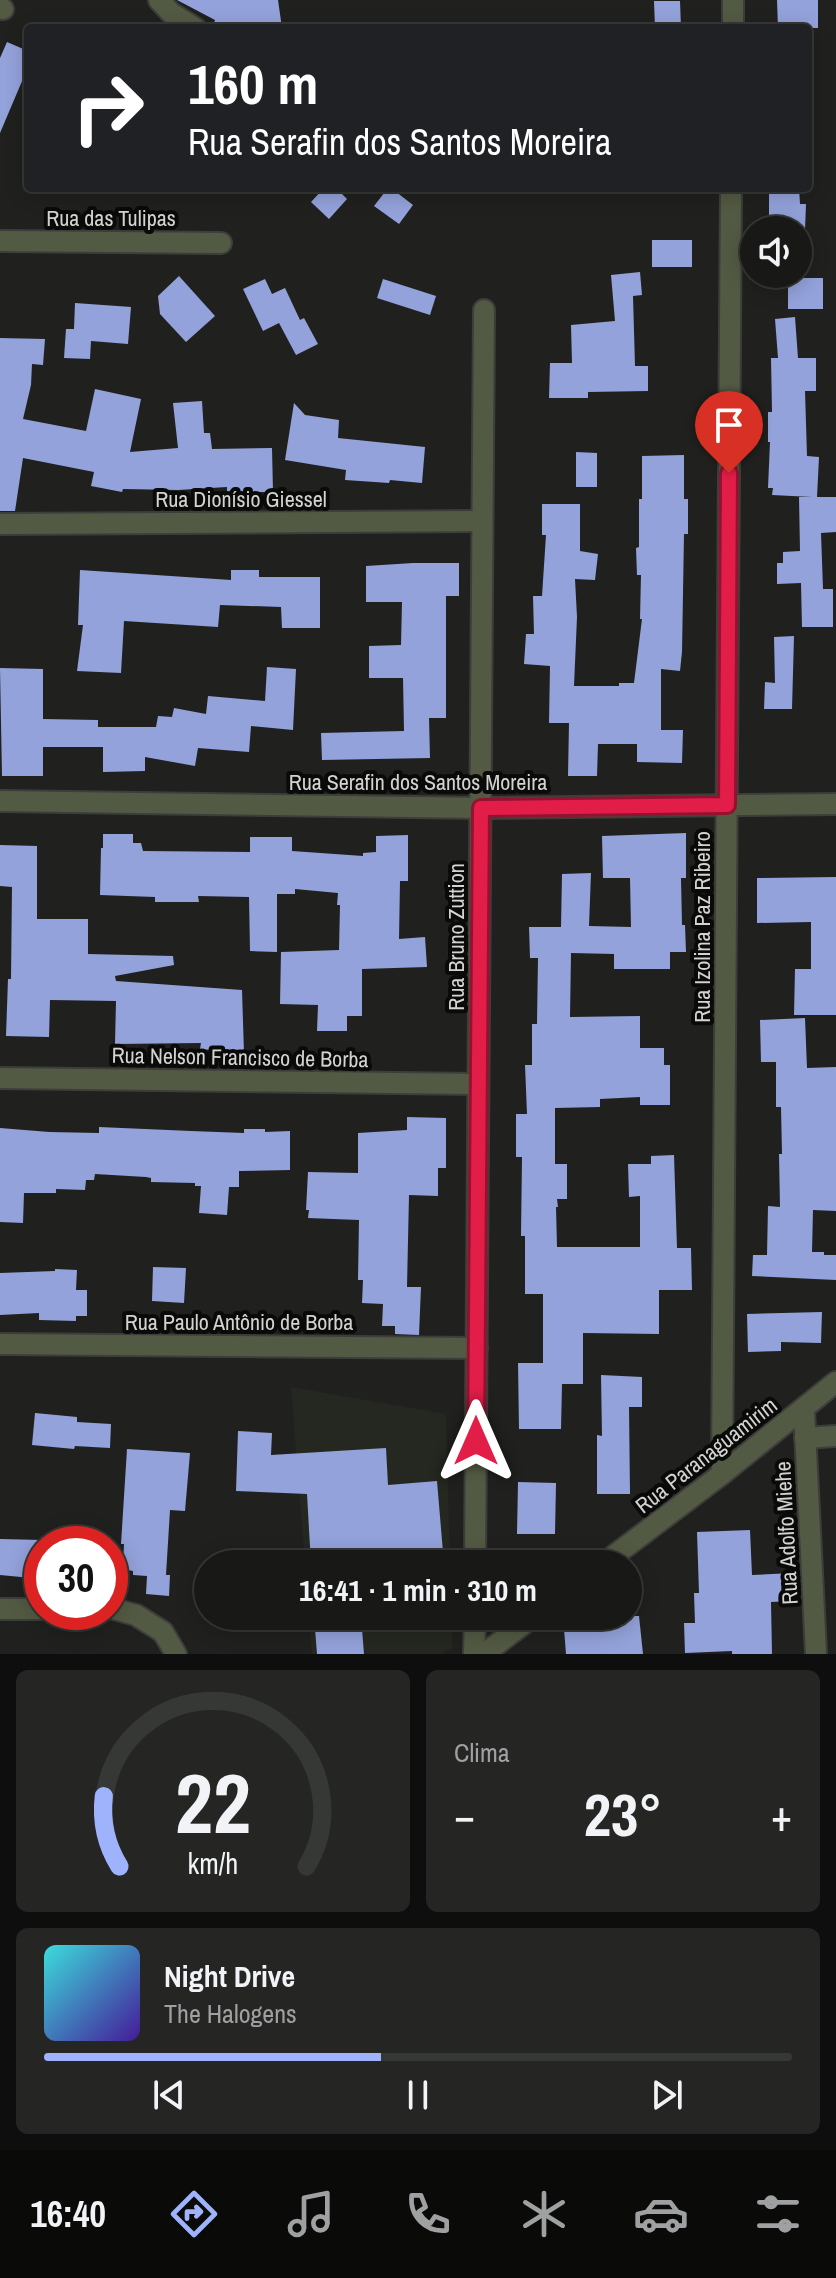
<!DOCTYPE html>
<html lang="pt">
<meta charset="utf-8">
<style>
body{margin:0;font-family:"Archivo Narrow",sans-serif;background:#252624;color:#f1f3f6;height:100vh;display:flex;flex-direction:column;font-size:30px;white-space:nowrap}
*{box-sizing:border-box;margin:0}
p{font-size:26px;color:#9fa0a1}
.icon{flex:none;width:44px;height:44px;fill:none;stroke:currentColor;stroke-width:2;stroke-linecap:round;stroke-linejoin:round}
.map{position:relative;height:1654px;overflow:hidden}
.sheet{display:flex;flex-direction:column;gap:16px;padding:16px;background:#0d0e0d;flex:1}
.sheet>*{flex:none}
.banner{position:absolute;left:24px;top:24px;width:788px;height:168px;border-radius:8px;box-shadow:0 4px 20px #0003,0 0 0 2px #363836;background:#202124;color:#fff;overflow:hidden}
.controls{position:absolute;left:740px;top:216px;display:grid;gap:16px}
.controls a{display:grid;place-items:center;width:72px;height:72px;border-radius:50%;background:#181917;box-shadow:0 4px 20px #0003,0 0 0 2px #363836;font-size:40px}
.speed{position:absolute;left:24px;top:1526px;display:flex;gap:16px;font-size:40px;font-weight:700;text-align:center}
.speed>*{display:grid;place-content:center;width:104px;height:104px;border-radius:50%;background:#181917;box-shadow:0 4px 20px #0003,0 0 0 2px #363836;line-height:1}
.speed .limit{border:12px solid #d22;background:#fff;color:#111}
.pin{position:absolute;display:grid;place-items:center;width:68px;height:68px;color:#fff;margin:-82px -34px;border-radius:50% 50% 50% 0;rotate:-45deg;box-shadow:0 0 8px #0007}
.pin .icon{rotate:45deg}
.me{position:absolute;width:88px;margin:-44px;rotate:0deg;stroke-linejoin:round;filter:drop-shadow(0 0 6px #0008)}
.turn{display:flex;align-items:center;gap:28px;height:168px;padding:0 32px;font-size:36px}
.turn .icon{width:104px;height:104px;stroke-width:2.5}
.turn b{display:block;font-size:56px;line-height:68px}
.big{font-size:60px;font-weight:700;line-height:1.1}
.sheet .card{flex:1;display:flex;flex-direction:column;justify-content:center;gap:12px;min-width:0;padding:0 28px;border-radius:12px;background:#252624}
.sheet .dial{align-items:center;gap:0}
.dial svg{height:208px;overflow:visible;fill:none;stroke:#363836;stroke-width:7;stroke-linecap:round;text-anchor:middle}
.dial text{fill:#f1f3f6;stroke:none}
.song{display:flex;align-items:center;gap:24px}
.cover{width:96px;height:96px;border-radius:12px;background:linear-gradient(135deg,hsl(180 70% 55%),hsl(260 70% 35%))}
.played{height:8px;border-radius:4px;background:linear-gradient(90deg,#9fb3fd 45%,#363836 45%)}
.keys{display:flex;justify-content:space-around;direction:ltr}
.heat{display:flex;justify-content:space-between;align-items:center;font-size:44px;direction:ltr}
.sheet .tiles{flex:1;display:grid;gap:16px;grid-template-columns:1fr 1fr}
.card:last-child{grid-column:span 2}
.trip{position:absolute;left:194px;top:1550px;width:448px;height:80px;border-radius:40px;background:#181917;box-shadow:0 4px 20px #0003,0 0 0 2px #363836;font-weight:700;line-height:80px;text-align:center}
.menu{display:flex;height:128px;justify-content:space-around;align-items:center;background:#0a0a09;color:#9fa0a1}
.menu .icon{width:56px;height:56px}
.menu .current{color:#9fb3fd}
.menu b{font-size:36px;color:#f1f3f6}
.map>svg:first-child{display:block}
.built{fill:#252820}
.building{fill:#93a2da}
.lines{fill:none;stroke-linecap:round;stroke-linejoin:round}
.minor-casing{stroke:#3d3e3c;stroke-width:24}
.tertiary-casing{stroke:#3d3e3c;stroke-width:24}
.minor{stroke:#535a43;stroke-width:20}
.tertiary{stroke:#535a43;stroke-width:20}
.route-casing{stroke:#92132f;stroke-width:20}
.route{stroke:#e11d48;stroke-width:14}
.labels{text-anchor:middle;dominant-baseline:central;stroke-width:8;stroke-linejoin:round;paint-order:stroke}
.street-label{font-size:22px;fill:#d3d4d2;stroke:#0a0a09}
</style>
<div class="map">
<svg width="836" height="1654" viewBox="0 0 836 1654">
<rect width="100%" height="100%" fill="#20211f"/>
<g class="built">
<polygon points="291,1387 446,1414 450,1564 305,1564"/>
<polygon points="309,1616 452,1616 452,1648 441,1654 312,1654"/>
</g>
<g class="building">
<polygon points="177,0 278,0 282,28 226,28 214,23 215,20"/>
<polygon points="777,0 818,0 818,28 778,28"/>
<polygon points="654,1 680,1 681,28 655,28"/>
<polygon points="7,42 28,51 28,67 0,133 0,58"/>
<polygon points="324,188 336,188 347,199 329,219 311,202"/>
<polygon points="388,188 391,188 413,205 399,224 374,206"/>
<polygon points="769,188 799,188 800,204 806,204 805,230 773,230 773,217 769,217"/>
<rect x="652" y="240" width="40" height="27"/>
<polygon points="640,272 642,295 633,296 635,366 648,366 648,391 588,392 588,398 549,398 550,363 572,363 571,325 615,321 611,275"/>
<polygon points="179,276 215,316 186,342 160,314 158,296"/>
<rect x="788" y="278" width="35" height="31"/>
<polygon points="265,279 272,294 285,288 300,320 304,318 318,344 296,355 279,323 263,331 243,289"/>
<polygon points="383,279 436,296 430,315 377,298"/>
<polygon points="75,303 131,307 128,344 91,341 90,359 64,358 66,329 74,329"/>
<polygon points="795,317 798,358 816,358 816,391 805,391 807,456 819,457 817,497 836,497 836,532 821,533 823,589 833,589 833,627 802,627 801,583 777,584 777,563 783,563 783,552 800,551 799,497 812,497 772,495 773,488 768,488 770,442 768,442 768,412 772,412 771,358 778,358 775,319"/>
<polygon points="0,338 45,339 43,365 32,364 31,385 23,419 86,431 95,389 141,399 130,452 178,448 173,403 202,401 204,433 210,433 212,449 272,448 273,492 227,492 227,487 178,490 123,489 122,492 91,486 94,472 23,458 15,511 0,511"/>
<polygon points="294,403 305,415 339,420 338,438 425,447 422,483 390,480 389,483 345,480 346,470 285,460"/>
<polygon points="576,452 597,453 597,487 576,487"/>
<polygon points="684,455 684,499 688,499 688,534 684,534 682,652 680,671 661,669 661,730 683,730 682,763 637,762 637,744 598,744 597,776 568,776 569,723 549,723 550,666 524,664 526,634 534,634 533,596 542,596 546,535 542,535 542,504 580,504 580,551 598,554 595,580 575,579 577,617 574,686 619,686 619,683 634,683 642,619 640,619 641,575 637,575 636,548 639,547 639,499 642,499 642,456"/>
<polygon points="413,563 459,563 459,596 446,596 446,718 429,718 430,758 322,760 321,733 404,731 403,678 369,678 369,646 401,645 402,602 366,602 366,566"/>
<polygon points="80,570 231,580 231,570 259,570 259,577 320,577 320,628 282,628 281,607 220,605 218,627 124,621 121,673 77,671 83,625 78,625"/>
<polygon points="794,636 792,709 764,709 765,682 775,683 774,637"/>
<polygon points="267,667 296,669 293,730 251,726 249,752 198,748 195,766 145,757 145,771 103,772 103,747 43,747 43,776 2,776 0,668 43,669 43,719 98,720 98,727 156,727 158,716 172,717 174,708 206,714 208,696 265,701"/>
<polygon points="686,833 686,878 681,878 682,925 685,925 686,952 670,952 670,969 614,969 614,954 571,953 570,1017 640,1016 640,1048 664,1048 664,1065 670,1065 670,1105 640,1105 640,1097 600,1099 600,1107 555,1108 555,1164 567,1164 567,1199 557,1199 558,1207 556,1207 557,1247 640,1247 640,1196 629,1197 628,1164 651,1164 651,1156 674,1155 677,1248 691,1248 692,1290 659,1290 659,1334 583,1333 583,1384 562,1384 561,1429 519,1429 518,1363 543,1363 543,1294 525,1294 525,1236 521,1236 522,1157 516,1157 516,1114 527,1114 525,1065 532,1065 532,1024 537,1024 538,958 530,958 529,927 561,927 562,874 591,873 589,926 631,927 630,878 603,878 602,836"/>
<polygon points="103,834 133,834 133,843 141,843 143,851 250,852 250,837 292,837 292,851 363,856 363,853 376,852 376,836 408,835 408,881 400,881 399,939 425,937 427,967 362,969 362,1016 347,1016 347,1031 317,1031 318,1005 280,1004 281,952 339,950 340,905 337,905 338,893 295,889 295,894 277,894 277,952 250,951 249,897 198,896 199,902 155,902 155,897 100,895 101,848 103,848"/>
<polygon points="0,845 37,846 37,919 88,919 88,954 173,956 174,965 115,976 116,981 242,990 244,1053 200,1049 201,1043 115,1044 116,1001 50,1000 49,1037 6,1036 8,979 11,979 12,887 0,886"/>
<polygon points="836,877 836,1015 794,1015 795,969 811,969 811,922 757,923 757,878"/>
<polygon points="805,1018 807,1068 836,1067 836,1211 813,1210 812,1252 824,1252 824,1255 836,1255 836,1280 752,1276 753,1255 767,1255 768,1206 780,1207 779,1154 782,1154 781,1107 776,1107 776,1062 761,1062 760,1020"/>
<polygon points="407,1117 446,1118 446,1168 438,1168 438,1196 409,1195 407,1287 421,1287 419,1335 395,1334 395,1326 382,1326 383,1304 362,1303 363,1280 358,1280 359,1220 308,1218 309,1210 306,1210 308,1172 358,1173 358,1133 407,1130"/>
<polygon points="99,1127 191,1131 244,1133 244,1129 265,1129 265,1132 290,1131 290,1170 239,1171 239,1187 229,1187 227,1215 199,1213 201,1186 195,1186 195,1183 151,1182 151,1178 146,1177 95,1174 94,1180 86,1180 85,1190 56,1189 56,1193 24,1193 23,1223 0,1222 0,1128 49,1132 99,1133"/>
<polygon points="153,1267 186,1268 184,1303 152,1301"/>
<polygon points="55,1269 77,1270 76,1290 87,1290 87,1316 76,1316 76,1321 39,1320 39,1313 0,1315 0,1273 55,1271"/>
<polygon points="822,1312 821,1343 781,1342 781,1351 748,1352 747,1314"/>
<polygon points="601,1375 642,1377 642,1407 629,1407 630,1494 597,1494 597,1435 602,1436"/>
<polygon points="35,1413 77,1417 77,1422 111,1424 110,1448 75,1446 74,1449 32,1445"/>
<polygon points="238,1431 272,1433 271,1455 386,1448 388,1485 437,1481 444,1564 311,1564 307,1494 236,1491"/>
<polygon points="127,1449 190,1453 185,1511 170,1510 166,1575 170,1575 169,1596 146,1594 147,1576 133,1575 133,1571 127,1570 127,1566 123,1566 124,1544 121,1544"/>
<polygon points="518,1482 556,1483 555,1534 517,1534"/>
<polygon points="750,1530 752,1575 793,1573 795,1601 771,1602 772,1654 732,1654 732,1651 685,1653 684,1623 695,1623 694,1593 699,1593 697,1532"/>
<polygon points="0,1539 42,1540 42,1579 0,1575"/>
<polygon points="314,1616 361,1616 364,1654 317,1654"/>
<polygon points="563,1616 639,1616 643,1654 566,1654"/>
</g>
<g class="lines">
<defs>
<g id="minor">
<polyline points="159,0 171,13 195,28"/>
<polyline points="0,7 3,9"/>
<polyline points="733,28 733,0"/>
<polyline points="0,241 221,243"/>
<polyline points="0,524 482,521"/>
<polyline points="0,801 481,808 836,804"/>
<polyline points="0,1078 478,1084"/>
<polyline points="0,1344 477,1348"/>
<polyline points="804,1410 816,1654"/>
<polyline points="805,1438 836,1436"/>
<polyline points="722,1474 731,188"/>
<polyline points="475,1564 484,310"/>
<polyline points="110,1608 136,1615 163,1632 176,1654"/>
<polyline points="0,1609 42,1609"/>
<polyline points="474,1654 475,1616"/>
</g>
<g id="tertiary">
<polyline points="603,1564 722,1474 836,1382"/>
<polyline points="484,1654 534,1616"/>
</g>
</defs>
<use href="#minor" class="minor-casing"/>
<use href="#tertiary" class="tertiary-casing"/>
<use href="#minor" class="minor"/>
<use href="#tertiary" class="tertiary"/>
</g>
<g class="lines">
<defs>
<polyline id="route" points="476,1441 481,808 727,805 729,473"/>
</defs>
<use href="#route" class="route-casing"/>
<use href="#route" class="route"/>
</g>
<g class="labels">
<g class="street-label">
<text x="111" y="218">Rua das Tulipas</text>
<text x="241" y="499">Rua Dionísio Giessel</text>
<text x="418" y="782">Rua Serafin dos Santos Moreira</text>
<text transform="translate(702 927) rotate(-90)">Rua Izolina Paz Ribeiro</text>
<text transform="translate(456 937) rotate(-90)">Rua Bruno Zuttion</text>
<text transform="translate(240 1057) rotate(1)">Rua Nelson Francisco de Borba</text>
<text x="239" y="1322">Rua Paulo Antônio de Borba</text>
<text transform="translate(706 1455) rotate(-38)">Rua Paranaguamirim</text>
<text transform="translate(786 1533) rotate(-93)">Rua Adolfo Miehe</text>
</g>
</g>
</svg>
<div class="controls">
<a><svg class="icon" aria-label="sound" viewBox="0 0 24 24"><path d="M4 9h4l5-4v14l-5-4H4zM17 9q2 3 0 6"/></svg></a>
</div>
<div class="speed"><div class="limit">30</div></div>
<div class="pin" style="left:729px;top:473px;background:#d93025"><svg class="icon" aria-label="arrive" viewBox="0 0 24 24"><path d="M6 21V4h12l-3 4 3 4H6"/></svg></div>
<svg class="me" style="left:476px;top:1441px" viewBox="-20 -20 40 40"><path d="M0-17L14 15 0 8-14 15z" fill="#e11d48" stroke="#fff" stroke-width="4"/></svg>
<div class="trip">16:41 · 1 min · 310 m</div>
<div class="banner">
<div class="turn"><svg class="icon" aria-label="right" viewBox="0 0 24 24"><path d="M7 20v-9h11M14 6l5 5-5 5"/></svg><div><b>160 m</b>Rua Serafin dos Santos Moreira</div></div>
</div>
</div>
<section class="sheet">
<div class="tiles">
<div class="card dial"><svg viewBox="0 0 100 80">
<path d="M14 69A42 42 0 1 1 86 69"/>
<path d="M14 69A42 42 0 0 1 8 42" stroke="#9fb3fd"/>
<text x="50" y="56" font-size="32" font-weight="700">22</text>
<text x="50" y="72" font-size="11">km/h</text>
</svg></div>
<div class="card"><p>Clima</p>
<div class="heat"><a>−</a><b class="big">23°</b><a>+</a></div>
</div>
<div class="card">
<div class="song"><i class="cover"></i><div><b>Night Drive</b><p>The Halogens</p></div></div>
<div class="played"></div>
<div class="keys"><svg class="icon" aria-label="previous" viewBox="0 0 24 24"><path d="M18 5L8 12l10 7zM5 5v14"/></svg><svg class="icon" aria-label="pause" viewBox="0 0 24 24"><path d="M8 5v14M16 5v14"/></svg><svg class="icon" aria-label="next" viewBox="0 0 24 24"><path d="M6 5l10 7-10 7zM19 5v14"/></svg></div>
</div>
</div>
</section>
<nav class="menu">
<b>16:40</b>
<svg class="icon current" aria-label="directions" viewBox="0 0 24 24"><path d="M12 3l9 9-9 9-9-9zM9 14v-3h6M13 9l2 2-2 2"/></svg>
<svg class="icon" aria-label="music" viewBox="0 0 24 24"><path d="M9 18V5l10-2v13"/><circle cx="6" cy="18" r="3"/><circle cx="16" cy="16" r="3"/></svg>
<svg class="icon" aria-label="phone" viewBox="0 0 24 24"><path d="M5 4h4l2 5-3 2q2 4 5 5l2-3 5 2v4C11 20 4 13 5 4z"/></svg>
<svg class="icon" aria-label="climate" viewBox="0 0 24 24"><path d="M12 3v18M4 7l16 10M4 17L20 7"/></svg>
<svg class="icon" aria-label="car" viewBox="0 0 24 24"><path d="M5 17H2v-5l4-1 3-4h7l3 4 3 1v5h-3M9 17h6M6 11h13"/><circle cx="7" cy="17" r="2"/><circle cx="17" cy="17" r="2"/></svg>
<svg class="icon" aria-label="filters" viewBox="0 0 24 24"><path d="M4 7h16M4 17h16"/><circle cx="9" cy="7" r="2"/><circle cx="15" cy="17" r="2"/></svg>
</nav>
